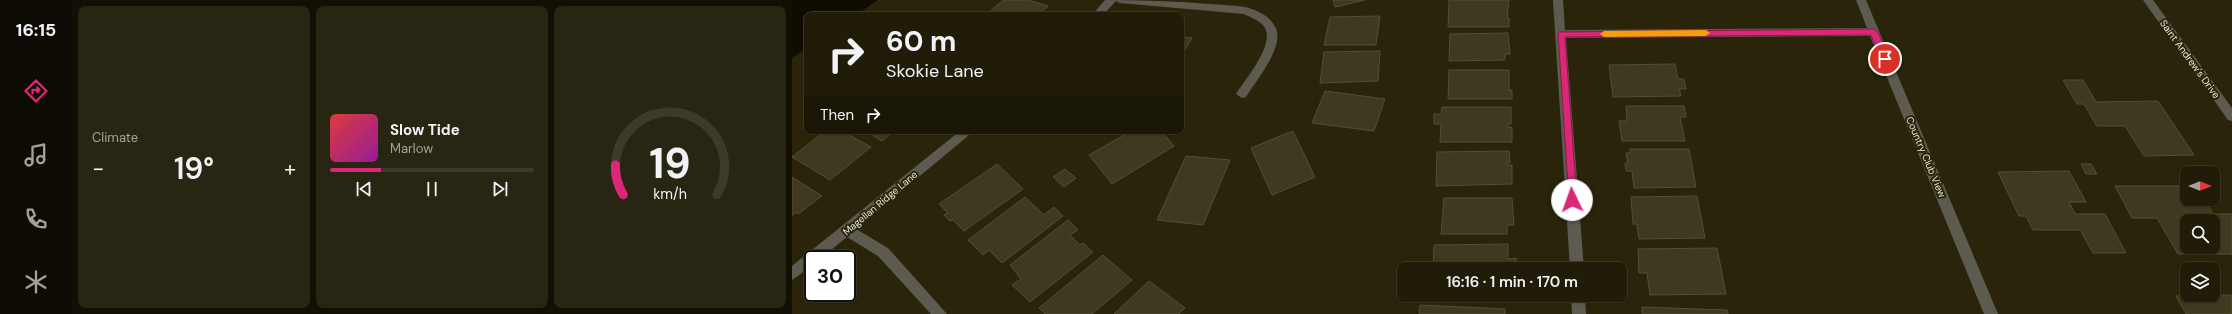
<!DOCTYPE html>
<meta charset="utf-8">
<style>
body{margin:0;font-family:"DM Sans",sans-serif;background:#282512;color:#f1f3f6;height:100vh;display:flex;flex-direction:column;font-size:15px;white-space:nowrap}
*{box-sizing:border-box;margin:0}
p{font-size:13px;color:#a2a19c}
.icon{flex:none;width:22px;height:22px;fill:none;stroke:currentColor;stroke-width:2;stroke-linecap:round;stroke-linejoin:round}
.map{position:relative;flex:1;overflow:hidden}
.panel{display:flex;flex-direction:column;gap:6px;padding:6px;background:#120f04;width:720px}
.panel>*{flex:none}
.top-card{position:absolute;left:12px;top:12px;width:380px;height:122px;border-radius:8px;box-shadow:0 1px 3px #0004,0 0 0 1px #3d3a29;background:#201c08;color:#f1f3f6;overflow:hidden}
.needle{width:26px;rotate:90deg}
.tools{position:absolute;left:1388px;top:166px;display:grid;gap:8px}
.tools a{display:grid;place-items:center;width:40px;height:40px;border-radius:8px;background:#201c08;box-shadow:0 1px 3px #0004,0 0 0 1px #3d3a29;font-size:20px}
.speed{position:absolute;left:12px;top:250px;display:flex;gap:8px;font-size:20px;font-weight:700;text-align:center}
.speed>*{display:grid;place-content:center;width:52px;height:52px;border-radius:50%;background:#201c08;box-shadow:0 1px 3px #0004,0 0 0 1px #3d3a29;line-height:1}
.speed .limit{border:2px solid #111;border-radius:6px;background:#fff;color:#111}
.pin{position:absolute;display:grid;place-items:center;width:34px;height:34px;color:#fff;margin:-17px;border:2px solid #fff;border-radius:50%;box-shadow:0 1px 4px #0007}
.me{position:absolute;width:44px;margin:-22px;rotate:357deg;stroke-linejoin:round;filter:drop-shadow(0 0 3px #0008)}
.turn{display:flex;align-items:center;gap:14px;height:84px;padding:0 16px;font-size:18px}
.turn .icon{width:52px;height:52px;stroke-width:2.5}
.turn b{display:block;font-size:28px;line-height:34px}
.then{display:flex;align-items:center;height:38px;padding:0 16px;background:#0003;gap:8px;font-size:15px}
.big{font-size:30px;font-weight:600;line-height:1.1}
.panel .widget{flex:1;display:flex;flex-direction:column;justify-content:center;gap:6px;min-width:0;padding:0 14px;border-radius:8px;background:#282512}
.panel .dial{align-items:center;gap:0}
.dial svg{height:104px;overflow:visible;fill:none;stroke:#3d3a29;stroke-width:7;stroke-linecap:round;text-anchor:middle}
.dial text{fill:#f1f3f6;stroke:none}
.song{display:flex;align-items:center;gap:12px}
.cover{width:48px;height:48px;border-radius:6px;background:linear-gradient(135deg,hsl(0 70% 55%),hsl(300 70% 35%))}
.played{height:4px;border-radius:2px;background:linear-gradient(90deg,#db2777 25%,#3d3a29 25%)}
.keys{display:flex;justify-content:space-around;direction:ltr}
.heat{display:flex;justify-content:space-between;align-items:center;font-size:22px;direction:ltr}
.panel .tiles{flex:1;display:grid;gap:6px;grid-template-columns:repeat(3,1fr)}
.trip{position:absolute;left:605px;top:262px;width:230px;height:40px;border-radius:8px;background:#201c08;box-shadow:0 1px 3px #0004,0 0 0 1px #3d3a29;font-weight:600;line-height:40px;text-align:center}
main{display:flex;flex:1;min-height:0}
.tab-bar{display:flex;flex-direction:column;width:72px;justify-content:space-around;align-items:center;background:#0d0b03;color:#a2a19c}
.tab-bar .icon{width:28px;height:28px}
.tab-bar .selected{color:#db2777}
.tab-bar b{font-size:18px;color:#f1f3f6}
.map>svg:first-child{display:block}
.water{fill:#110c00}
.building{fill:#3e391f;stroke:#544f33;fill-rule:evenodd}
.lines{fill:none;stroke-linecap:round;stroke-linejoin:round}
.street{fill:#5d5b4f;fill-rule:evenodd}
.route{fill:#db2777;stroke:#8e194d}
.slow{fill:#f59e0b}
.labels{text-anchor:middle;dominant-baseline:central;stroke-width:4;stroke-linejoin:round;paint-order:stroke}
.street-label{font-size:10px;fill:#ebe8d9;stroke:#2a250a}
</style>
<main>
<nav class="tab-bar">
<b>16:15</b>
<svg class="icon selected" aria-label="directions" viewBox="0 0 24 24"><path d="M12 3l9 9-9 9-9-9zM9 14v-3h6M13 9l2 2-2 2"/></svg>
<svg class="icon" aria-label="music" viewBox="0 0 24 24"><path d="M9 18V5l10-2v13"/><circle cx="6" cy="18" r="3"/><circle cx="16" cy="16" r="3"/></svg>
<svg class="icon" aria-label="phone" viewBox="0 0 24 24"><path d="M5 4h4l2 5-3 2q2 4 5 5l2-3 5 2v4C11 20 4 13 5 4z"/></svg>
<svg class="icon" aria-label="climate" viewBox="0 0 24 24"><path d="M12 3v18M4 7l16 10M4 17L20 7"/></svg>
</nav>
<section class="panel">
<div class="tiles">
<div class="widget"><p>Climate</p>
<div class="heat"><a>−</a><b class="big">19°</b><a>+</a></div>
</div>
<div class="widget">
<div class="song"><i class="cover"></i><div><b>Slow Tide</b><p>Marlow</p></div></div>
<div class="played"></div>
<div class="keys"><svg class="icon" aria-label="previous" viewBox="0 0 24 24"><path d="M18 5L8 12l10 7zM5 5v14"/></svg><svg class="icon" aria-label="pause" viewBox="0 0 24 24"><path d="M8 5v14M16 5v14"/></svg><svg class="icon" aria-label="next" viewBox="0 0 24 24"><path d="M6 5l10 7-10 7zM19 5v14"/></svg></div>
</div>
<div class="widget dial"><svg viewBox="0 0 100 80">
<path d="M14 69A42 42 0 1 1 86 69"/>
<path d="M14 69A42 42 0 0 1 8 46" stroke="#db2777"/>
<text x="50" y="56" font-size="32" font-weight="700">19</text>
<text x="50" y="72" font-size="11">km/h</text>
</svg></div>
</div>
</section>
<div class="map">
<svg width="1440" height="314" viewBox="0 0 1440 314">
<rect width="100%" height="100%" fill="#2a250a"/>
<polygon class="water" points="0,0 86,0 64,15 15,15 15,48 0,58"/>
<g class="building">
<polygon points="211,0 236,0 256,6 246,15 194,15"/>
<polygon points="541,0 573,0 543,7"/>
<polygon points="657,0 717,0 715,18 717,18 717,27 656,27"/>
<polygon points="588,16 584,45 532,45 538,17"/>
<polygon points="716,33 718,54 713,54 713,60 657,61 658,34"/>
<polygon points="389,37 400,38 389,56"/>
<polygon points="588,51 586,81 528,83 532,52"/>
<polygon points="883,64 886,79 892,79 894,89 887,89 889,96 821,97 817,65"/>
<polygon points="657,70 717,70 717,90 720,90 720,99 656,99"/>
<polygon points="1271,80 1291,80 1304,102 1366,101 1402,155 1352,156 1333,126 1305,126 1292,104 1285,104"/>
<polygon points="533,91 593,99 582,131 520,123"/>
<polygon points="834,106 892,106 894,117 888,117 893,141 830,141 827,121 835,121"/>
<polygon points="650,107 719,107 719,124 715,124 715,127 720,127 720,142 648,142 649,124 642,124 642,114 649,114"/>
<polygon points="33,131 50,131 79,147 38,180 0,157"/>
<polygon points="73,131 102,131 90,141"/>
<polygon points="339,131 369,131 382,146 320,184 297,155"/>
<polygon points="501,131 523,177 480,195 459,148"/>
<polygon points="838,149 897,149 904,187 842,188 840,171 834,171 833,163 836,163 834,153 838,153"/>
<polygon points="717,151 718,163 714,163 714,165 720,165 720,184 644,186 645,152"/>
<polygon points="394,156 438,160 411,225 365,220"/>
<polygon points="205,164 231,189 172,231 161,220 158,221 152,215 156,213 147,204"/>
<polygon points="1289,164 1299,164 1305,174 1294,174"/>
<polygon points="273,169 284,178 272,187 261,177"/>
<polygon points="1277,171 1294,202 1277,202 1283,214 1313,214 1334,253 1301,253 1288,230 1241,230 1234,216 1227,216 1206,172"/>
<polygon points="0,177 30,196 6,214 4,212 0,216"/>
<path d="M1323 186H1395V199H1412L1421 214H1440V254H1386L1365 218H1340ZM1395 221H1421V247H1395Z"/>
<polygon points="905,196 913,238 847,239 845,224 841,224 839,197"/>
<polygon points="233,197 252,215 262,207 271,216 210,263 197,250 191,255 176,240"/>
<polygon points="652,198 720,198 722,225 715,225 715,234 649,234"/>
<polygon points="276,220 286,230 278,235 288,245 291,243 301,252 238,302 220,285 229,279 218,265"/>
<polygon points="716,244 716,259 724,258 724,269 641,269 642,245"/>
<polygon points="925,248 934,294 858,295 855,273 847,273 846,249"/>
<polygon points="311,255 340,280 300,314 253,314 247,308"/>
<polygon points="357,281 393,308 387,314 322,314"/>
<polygon points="1440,295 1440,314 1394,314 1384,296"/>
<polygon points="628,305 713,309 713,314 627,314"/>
<polygon points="850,307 935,310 936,314 850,314"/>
</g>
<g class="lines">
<g class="street">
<path d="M313 0C348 0 382 1 417 4 429 5 441 5 453 7 466 10 482 18 485 32 489 51 464 81 454 97L450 98 444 94C453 79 486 42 471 25 466 20 458 17 452 14L328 3 324 1 311 15H300Z"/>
<polygon points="761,0 771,0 773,30 1075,28 1064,0 1074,0 1206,314 1192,314 1078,36 774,38 792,269 778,269"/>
<polygon points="1351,0 1361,0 1440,108 1440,121 1436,120"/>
<polygon points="168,131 182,131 64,229 96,248 155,314 139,314 86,256 55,237 28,259 21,259 21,265 0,280 0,266"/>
<polygon points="779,295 793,295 794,314 780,314"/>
</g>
</g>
<polygon class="route" points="1082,29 1086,32 1097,59 1096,61 1090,61 1079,35 773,37 785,200 780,204 777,202 766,32"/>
<polygon class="slow" points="914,30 918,33 914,36 812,37 808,34 812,31"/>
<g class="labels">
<g class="street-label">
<text transform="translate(1398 59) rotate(54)">Saint Andrew's Drive</text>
<text transform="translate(1134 157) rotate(67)">Country Club View</text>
<text transform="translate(88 203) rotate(-40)">Magellan Ridge Lane</text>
</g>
</g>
</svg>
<div class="tools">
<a><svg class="needle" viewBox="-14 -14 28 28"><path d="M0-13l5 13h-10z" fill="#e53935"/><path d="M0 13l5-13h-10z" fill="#a2a19c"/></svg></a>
<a><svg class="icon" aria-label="search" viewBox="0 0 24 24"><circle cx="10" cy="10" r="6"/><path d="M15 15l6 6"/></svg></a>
<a><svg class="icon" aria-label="layers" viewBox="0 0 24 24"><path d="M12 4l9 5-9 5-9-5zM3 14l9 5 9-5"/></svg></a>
</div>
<div class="speed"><div class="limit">30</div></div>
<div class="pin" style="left:1093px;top:59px;background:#d93025"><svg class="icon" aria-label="arrive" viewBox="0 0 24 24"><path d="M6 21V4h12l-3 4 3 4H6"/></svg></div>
<svg class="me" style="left:780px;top:200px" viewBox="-20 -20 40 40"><circle r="19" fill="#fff"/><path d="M0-13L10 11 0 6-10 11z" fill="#db2777"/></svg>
<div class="trip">16:16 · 1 min · 170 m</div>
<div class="top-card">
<div class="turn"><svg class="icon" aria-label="right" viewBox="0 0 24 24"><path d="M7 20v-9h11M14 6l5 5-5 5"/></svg><div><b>60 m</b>Skokie Lane</div></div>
<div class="then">Then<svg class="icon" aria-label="right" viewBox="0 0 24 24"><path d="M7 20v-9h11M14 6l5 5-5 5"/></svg></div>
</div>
</div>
</main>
